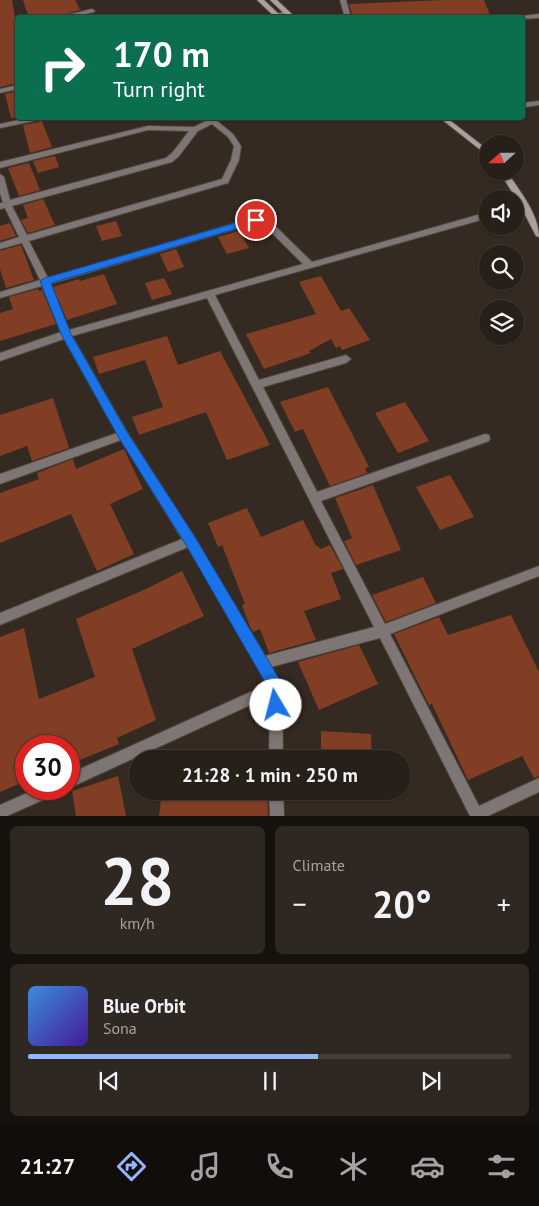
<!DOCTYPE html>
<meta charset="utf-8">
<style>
body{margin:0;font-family:"PT Sans",sans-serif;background:#2f2822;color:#f1f3f6;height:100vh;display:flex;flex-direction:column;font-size:19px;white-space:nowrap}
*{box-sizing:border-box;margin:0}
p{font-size:16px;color:#a4a3a2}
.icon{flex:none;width:28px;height:28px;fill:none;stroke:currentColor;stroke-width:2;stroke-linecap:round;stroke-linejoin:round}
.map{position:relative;height:816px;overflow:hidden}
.details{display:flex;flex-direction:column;gap:10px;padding:10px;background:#15120e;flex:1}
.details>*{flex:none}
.hud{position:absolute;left:15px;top:15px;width:510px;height:105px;border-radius:5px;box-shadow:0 1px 4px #0004,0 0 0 1px #433e38;background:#0b6e4f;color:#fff;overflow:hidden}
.needle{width:32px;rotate:249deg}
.tools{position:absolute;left:479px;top:135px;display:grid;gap:10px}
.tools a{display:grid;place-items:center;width:45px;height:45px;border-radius:50%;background:#272019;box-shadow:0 1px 4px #0004,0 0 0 1px #433e38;font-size:25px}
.speed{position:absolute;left:15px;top:735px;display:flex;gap:10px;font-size:25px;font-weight:700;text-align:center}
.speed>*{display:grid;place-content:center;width:65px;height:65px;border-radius:50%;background:#272019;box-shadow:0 1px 4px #0004,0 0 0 1px #433e38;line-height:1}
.speed .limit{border:8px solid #d22;background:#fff;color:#111}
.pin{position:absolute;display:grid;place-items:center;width:42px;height:42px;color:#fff;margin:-21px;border:2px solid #fff;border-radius:50%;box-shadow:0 1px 5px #0007}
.me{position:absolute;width:55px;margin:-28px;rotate:352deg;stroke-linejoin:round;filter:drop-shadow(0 0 4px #0008)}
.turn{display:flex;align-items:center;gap:18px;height:105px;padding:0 15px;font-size:22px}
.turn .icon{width:65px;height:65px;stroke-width:2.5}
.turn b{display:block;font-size:35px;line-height:42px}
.big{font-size:38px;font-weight:700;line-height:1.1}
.details .widget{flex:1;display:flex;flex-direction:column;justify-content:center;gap:8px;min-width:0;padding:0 18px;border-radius:8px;background:#2f2822}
.details .dial{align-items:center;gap:0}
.dial b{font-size:65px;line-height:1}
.song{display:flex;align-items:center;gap:15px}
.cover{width:60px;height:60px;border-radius:8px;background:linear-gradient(135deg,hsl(210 70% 55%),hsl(260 70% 35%))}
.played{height:5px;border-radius:2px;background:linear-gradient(90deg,#93b7fd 60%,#433e38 60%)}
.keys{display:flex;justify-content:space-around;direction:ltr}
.heat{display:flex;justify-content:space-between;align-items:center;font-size:28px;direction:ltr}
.details .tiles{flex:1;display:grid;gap:10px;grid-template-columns:1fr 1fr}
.widget:last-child{grid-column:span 2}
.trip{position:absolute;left:129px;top:750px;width:282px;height:50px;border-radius:25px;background:#272019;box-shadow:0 1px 4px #0004,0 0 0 1px #433e38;font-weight:700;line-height:50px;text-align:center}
.tabs{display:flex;height:80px;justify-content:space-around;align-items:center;background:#100d0a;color:#a4a3a2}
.tabs .icon{width:35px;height:35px}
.tabs .active{color:#93b7fd}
.tabs b{font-size:22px;color:#f1f3f6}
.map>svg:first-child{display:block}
.building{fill:#823e24}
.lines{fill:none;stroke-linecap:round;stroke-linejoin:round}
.service-casing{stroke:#50463d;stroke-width:2}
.minor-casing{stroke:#50463d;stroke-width:2}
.tertiary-casing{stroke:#50463d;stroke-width:2}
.secondary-casing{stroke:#50463d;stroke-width:2}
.service{fill:#7e7675;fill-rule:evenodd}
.minor{fill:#7e7675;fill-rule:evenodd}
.tertiary{fill:#7e7675;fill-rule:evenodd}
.secondary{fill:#ac9f9e;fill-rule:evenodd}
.route{fill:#1a73e8;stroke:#114b97}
</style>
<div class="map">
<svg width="539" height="816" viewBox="0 0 539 816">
<rect width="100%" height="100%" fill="#342a21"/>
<g class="building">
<polygon points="0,0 12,0 18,35 18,83 0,87"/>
<polygon points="23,0 75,0 80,10 52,18 29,18"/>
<polygon points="443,0 484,0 490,15 353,18 349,4"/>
<polygon points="18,91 18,118 11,118 5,94"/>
<polygon points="41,119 52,147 30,153 23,125 39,122"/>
<polygon points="55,156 59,167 38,173 33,161"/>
<polygon points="29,163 40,190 19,196 8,168"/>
<polygon points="43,199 55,225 28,233 21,220 28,218 23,205"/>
<polygon points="116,221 122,236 102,241 96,226"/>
<polygon points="10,223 16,236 0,241 0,226"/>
<polygon points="239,231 249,248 227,254 218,237"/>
<polygon points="21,245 34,280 6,288 0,269 0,251"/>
<polygon points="176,249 184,267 168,272 160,254"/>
<polygon points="104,274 117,304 67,320 53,287 79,279 80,281"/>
<polygon points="321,276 341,311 349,308 370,340 342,350 340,346 336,348 331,339 309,351 311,353 264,369 246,334 316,314 299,282"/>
<polygon points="164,278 172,294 152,300 145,283"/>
<polygon points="38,289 39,291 42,290 56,324 0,341 0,313 13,309 9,297"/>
<polygon points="167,336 178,365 220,351 270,445 227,460 206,412 139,435 132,417 163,407 145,360 99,374 93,357"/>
<polygon points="328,387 369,467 365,468 367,473 330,486 303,429 295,432 280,402"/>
<polygon points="53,398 69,448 32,461 27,446 0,456 0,415"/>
<polygon points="405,402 429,441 398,453 375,413"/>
<polygon points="124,449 143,489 110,504 134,554 97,571 71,514 0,543 0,493 39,479 37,473 73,459 76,469"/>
<polygon points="450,475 474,517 440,530 416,487"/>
<polygon points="373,485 401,550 356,565 344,541 352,538 335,498"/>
<polygon points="247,508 261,537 303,520 316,546 318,546 320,549 330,545 343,569 331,573 341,599 304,611 316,640 269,653 260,629 253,632 250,627 242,605 245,604 222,545 218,547 208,523"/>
<polygon points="182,571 204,616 132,649 156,720 117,738 119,744 70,764 69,746 26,746 26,781 0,792 0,637 24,628 39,699 95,677 76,619 146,589"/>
<polygon points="423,577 436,603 386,622 372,595"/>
<polygon points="511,615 539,672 539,776 534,778 522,756 468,780 432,704 429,705 394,634 439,617 448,635"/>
<polygon points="359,645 378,684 319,710 298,662"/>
<polygon points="321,731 371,734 372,759 321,759"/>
<polygon points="118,776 126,816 76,816 72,791"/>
<polygon points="162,791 267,791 268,816 159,816"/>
</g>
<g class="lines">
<defs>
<polygon id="service" points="539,101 539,105 526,107 522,105 523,103"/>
<g id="minor">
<polygon points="340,0 346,0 351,18 345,18"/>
<polygon points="92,9 95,11 94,12 69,18 54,18"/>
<polygon points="539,14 539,18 522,19 522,18 506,18"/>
<polygon points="28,118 40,118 39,120 0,128 0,124"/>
<path d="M212 118H218L217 121 233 134 241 146 239 160 228 183 29 241 48 278 256 217 269 220 312 262 488 212V218L215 295 259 380 346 355 351 359 346 363 263 387 317 492 485 434 489 435 490 438 489 441 321 501 385 624 539 566V576L390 634 479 806 539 778V792L488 816H470L380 638 271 667 282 687 283 759H269L270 696 69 788V774L268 684 188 547 0 625V613L182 539 121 440 0 484V474L117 433 64 339 0 361V353L61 332 42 286 0 298V292L40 280 22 243 0 249V243L19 237 5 208 0 209V203H3L0 193V174L4 177 10 200 166 158 173 152 189 131 148 130 0 168V162L148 126 194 127ZM212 124 228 137 234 146 231 160 222 179 27 235 12 206 172 162 179 156 198 131ZM256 223 263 224 303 264 69 330 50 284ZM207 298 374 627 265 656 194 537 127 432 72 336Z"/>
<polygon points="524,202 528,205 527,207 515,211 515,205"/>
<polygon points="36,789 58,789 56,794 7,816 0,816 0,805"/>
<polygon points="269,791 283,791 284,816 270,816"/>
</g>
<g id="tertiary">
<polygon points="287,10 290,12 289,13 277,18 266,18"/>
<polygon points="18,85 18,89 0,93 0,89"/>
</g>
<g id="secondary">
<polygon points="257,0 264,0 283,18 276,18"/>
<polygon points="270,0 277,0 296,18 289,18"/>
<polygon points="440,118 447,118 488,150 488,156"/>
<path d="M499 171H507C519 191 539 213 539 237L536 236 520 205Z"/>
</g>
</defs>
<use href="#service" class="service-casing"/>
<use href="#minor" class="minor-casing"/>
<use href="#tertiary" class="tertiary-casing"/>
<use href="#secondary" class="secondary-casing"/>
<use href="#service" class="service"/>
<use href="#minor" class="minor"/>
<use href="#tertiary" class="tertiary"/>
<use href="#secondary" class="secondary"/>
</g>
<path class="route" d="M256 217 261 220 259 222 51 283 71 334 127 432 195 537 281 682C284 690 284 702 281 710L276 712 271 710 269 705V689L186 545 119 438 61 334 40 281 45 278Z"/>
</svg>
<div class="tools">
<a><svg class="needle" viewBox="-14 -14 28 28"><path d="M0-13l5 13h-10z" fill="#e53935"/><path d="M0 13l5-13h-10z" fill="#a4a3a2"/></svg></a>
<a><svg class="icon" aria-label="sound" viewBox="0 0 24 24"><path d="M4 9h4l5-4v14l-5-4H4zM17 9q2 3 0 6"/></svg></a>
<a><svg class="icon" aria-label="search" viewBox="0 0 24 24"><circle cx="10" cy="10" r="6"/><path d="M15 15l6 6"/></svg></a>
<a><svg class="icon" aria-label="layers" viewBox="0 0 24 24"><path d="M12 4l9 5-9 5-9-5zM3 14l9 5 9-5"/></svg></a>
</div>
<div class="speed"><div class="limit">30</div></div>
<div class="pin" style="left:256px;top:220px;background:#d93025"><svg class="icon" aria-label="arrive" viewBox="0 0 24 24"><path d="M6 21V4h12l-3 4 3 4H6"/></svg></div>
<svg class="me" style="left:276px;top:705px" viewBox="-20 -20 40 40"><circle r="19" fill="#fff"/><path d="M0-13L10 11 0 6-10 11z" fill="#1a73e8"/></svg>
<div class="trip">21:28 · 1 min · 250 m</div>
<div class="hud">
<div class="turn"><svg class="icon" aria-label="right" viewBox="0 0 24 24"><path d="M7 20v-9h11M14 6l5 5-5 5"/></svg><div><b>170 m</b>Turn right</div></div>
</div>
</div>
<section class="details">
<div class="tiles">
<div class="widget dial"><b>28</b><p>km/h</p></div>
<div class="widget"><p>Climate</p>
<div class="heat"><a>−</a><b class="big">20°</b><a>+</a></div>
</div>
<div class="widget">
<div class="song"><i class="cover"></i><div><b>Blue Orbit</b><p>Sona</p></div></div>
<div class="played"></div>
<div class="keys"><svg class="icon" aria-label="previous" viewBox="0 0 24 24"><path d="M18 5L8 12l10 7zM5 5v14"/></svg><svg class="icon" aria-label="pause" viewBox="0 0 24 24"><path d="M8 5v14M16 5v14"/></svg><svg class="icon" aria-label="next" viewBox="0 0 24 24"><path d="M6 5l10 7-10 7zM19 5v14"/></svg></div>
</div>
</div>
</section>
<nav class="tabs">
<b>21:27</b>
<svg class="icon active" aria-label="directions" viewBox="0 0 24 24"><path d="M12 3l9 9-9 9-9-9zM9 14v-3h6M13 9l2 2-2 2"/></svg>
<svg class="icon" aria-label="music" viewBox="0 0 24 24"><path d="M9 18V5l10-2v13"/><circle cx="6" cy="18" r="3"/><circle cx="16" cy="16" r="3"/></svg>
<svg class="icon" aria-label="phone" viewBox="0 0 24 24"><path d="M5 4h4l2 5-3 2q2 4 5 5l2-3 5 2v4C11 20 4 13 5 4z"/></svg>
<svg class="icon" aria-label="climate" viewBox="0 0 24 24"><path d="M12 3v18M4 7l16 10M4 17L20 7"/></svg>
<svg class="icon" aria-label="car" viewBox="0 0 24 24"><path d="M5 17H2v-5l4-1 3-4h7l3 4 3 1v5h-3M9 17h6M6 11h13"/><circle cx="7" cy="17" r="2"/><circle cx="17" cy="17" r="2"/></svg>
<svg class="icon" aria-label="filters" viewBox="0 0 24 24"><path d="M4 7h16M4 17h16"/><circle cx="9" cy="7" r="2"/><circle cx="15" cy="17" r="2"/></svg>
</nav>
